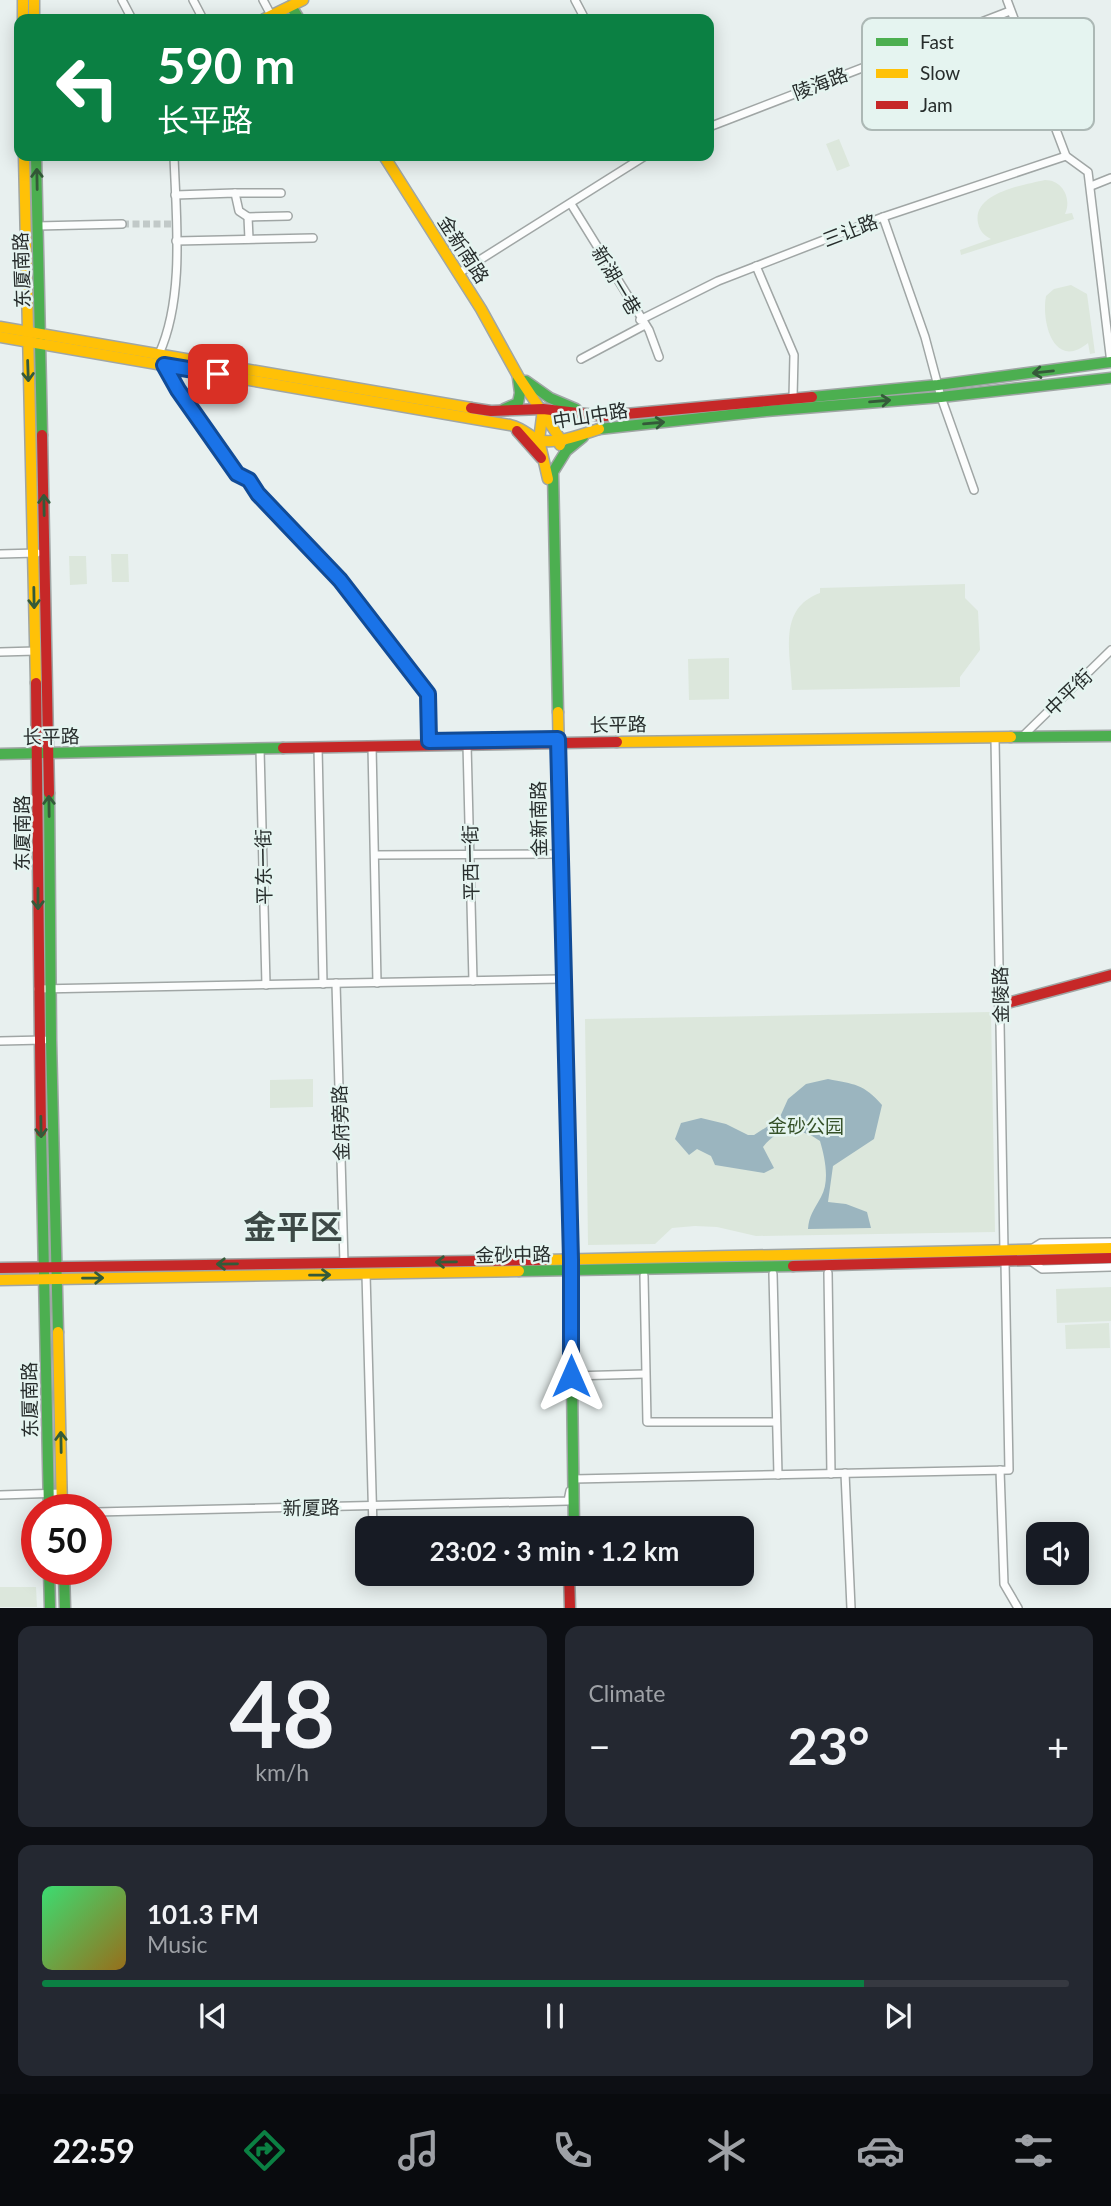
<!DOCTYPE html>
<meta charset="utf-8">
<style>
body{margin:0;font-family:Lato,"Noto Sans SC",sans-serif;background:#242831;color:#f1f3f6;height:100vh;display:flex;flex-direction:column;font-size:26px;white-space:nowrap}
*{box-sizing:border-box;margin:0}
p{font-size:23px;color:#9ea1a6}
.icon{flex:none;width:38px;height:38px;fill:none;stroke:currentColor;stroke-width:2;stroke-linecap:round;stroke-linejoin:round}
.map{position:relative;height:1608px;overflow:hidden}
.details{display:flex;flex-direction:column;gap:18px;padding:18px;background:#0d0f14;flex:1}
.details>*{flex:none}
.top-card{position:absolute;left:14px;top:14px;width:700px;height:147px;border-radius:14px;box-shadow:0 4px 18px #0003;background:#0b8043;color:#fff;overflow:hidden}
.tools{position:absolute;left:1026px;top:1522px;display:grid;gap:14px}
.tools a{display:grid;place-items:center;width:63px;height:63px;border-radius:14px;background:#171b24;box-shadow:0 4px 18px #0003;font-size:35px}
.speed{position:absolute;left:21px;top:1494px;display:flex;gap:14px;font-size:35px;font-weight:700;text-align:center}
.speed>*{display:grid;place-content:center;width:91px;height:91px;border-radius:50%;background:#171b24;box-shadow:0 4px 18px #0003;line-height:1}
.speed .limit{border:10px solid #d22;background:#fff;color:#111}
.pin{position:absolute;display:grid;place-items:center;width:60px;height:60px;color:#fff;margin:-30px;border-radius:14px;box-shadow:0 4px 10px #0006}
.me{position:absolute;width:77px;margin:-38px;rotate:0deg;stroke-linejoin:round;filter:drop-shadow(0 0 5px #0008)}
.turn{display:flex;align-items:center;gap:24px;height:147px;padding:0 28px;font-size:32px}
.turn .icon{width:91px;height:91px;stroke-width:2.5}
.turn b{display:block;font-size:49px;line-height:60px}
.big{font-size:52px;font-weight:700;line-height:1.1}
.details .widget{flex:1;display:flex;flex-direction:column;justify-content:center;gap:10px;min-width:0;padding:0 24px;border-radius:14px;background:#242831}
.details .dial{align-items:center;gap:0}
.dial b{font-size:91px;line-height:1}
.song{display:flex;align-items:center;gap:21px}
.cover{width:84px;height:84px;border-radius:10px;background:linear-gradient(135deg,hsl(140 70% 55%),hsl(40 70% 35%))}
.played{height:7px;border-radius:4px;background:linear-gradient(90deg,#0b8043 80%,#363941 80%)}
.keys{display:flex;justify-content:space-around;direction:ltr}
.heat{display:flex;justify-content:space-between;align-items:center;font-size:38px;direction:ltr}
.details .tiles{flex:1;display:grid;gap:18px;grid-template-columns:1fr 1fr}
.widget:last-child{grid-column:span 2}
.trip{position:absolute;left:355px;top:1516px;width:399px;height:70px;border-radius:14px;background:#171b24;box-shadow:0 4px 18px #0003;font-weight:700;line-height:70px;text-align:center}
.tabs{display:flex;height:112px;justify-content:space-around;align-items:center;background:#090b0e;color:#9ea1a6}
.tabs .icon{width:49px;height:49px}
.tabs .selected{color:#0b8043}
.tabs b{font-size:32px;color:#f1f3f6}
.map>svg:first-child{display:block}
.green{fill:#dce7dc}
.water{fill:#9bb5bf}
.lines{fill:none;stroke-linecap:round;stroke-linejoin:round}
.street-tunnel{stroke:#c1c9c8;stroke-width:7;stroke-dasharray:7 3.5;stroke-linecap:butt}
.street-casing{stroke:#a0a6a5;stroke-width:10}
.fast-casing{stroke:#a0a6a5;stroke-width:13}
.slow-casing{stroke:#a0a6a5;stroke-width:13}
.jam-casing{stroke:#a0a6a5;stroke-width:13}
.street{stroke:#fcfdfd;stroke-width:7}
.fast{stroke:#4caf50;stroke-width:10}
.slow{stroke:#ffc107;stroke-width:10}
.jam{stroke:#c62828;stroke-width:10}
.oneway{stroke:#345a39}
.route-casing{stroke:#114b97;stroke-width:18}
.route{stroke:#1a73e8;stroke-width:12}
.labels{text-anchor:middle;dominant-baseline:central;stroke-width:5;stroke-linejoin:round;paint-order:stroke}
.street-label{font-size:19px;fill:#272d2c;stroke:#e5f4f0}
.park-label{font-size:19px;fill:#365128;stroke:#e5f4f0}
.town-label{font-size:33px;font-weight:bold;fill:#3d4946;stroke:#e5f4f0}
.key{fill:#e5f4f0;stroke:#acb8b5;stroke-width:2}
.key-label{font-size:19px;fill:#272d2c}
</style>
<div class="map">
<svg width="1111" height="1608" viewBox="0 0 1111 1608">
<rect width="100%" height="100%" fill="#e8f0ef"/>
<g class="green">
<polygon points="839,139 850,166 837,171 826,144"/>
<path d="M1045 180C1063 180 1072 199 1065 214L1072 213 1074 219 961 255 960 250 991 239C985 236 980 232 978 223 972 193 1023 185 1045 180Z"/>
<path d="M1071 285 1087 294 1095 353 1090 354 1088 343C1054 371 1041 322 1046 296L1054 289Z"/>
<polygon points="111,554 128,554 129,582 112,582"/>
<polygon points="69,556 86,556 87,584 70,585"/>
<path d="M965 584V598L978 611 980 650 960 677V687L792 690C791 652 777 609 820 593V588Z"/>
<polygon points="729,658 729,699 689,700 688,659"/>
<polygon points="991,1012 995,1232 756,1236 717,1227 695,1226 672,1228 655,1244 588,1245 585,1019"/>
<polygon points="313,1079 313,1107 270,1108 270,1080"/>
<polygon points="1111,1287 1111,1321 1057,1323 1056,1289"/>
<polygon points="1109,1323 1110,1348 1066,1349 1065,1325"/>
<polygon points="0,1587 36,1587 37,1607 0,1607"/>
</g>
<path class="water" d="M828 1079C854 1084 864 1084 882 1105L874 1139 833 1166 828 1202 846 1204 867 1212 871 1228 808 1229C809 1215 814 1210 821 1197 830 1181 825 1158 820 1141 800 1127 779 1126 763 1147L774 1168 764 1173 715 1165 711 1156 697 1149 689 1155 675 1139 681 1123 701 1118 726 1124 748 1135H754L779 1119 788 1099 806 1084Z"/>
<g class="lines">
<polyline class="street-tunnel" points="122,224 172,224"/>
<defs>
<g id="street">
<polyline points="122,0 132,19"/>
<polyline points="193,0 203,19"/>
<polyline points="263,0 271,15"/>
<polyline points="575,0 585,19"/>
<polyline points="1007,0 1066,156 1088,172 1111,363"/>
<polyline points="709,127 1010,11"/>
<polyline points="1091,186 1111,178"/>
<polyline points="235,193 281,193"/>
<polyline points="175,195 235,193 239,211 248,217 249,239"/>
<polyline points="571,204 649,330 659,357"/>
<polyline points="248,217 288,216"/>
<polyline points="883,217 925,337 941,397 974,490"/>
<polyline points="37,226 122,224"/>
<polyline points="176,241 313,238"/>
<polyline points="756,266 794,355 793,398"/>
<polyline points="459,273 645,156"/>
<polyline points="640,320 718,281 883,217 1066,156"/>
<path d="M159 354C185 297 176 217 174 156"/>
<polyline points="581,359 645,325"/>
<polyline points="165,365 178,390 237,474 249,480 258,494 340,580 428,694 429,741"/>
<polyline points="0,554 37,553"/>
<polyline points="0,652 36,651"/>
<polyline points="1025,734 1111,650"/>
<polyline points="995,739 1004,1251"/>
<polyline points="467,744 473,981"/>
<polyline points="372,746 377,983"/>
<polyline points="318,747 323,984"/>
<polyline points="260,749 266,985"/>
<polyline points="375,855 557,854"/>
<polyline points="336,983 344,1263"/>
<polyline points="38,989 560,979"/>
<polyline points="0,1041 44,1040"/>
<polyline points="1033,1248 1041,1243 1111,1242"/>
<polyline points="1032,1262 1042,1269 1111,1267"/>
<polyline points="828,1273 831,1474"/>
<polyline points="366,1274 373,1528"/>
<polyline points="773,1274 778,1475"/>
<polyline points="644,1276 647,1422 776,1422"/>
<polyline points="571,1376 645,1374"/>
<polyline points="1000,1470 1004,1584 1018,1608"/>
<polyline points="845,1473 851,1608"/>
<polyline points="573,1479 1009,1470 1005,1262"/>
<polyline points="0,1495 62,1493"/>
<polyline points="96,1512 568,1501 570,1491"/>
</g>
<g id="fast">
<polyline points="291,6 299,19"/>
<polyline points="36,156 42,435"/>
<polyline points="526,381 550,398 576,409"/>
<polyline points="812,397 938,385 1111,362"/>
<polyline points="504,409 518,403 520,393 518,378"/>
<polyline points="599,429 766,411 941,397 1111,378"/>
<polyline points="558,712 553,472 566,451 583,437"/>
<polyline points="1011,737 1111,736"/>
<polyline points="0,754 283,748"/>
<polyline points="49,793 51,1040 58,1332"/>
<polyline points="41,1132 49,1510"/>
<polyline points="570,1237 574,1528"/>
<polyline points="519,1271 793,1266"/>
<polyline points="49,1570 50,1608"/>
<polyline points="64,1570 65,1608"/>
</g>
<g id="slow">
<polyline points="23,0 23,19"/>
<polyline points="34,0 34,19"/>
<polyline points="264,19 303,0"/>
<polyline points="24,156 36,683"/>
<polyline points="384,156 481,309 518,376 561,440 560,445"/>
<polyline points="0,327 471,408"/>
<path d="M0 337 510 425C526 429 529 437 539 440 555 445 583 434 599 429"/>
<polyline points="543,409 539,440 548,479"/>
<polyline points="558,712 570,1237"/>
<polyline points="617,742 1011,737"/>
<polyline points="545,1260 1111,1248"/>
<polyline points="0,1280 519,1271"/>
<polyline points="58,1332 62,1510"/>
</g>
<g id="jam">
<polyline points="471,408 491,411 543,409 604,416 812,397"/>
<polyline points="517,431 541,458"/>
<polyline points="42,435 49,793"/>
<polyline points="36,683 41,1132"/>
<polyline points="283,748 617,742"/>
<polyline points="1000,1005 1111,975"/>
<polyline points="793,1266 1111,1258"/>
<polyline points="0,1268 545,1260"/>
<polyline points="569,1573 570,1608"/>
</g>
</defs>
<use href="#street" class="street-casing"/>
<use href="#fast" class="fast-casing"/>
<use href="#slow" class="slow-casing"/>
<use href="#jam" class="jam-casing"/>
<use href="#street" class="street"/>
<use href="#fast" class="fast"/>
<use href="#slow" class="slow"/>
<use href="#jam" class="jam"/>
</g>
<defs><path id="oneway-shaft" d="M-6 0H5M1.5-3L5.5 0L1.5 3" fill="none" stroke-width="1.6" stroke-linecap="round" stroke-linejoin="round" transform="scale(1.75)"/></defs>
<g class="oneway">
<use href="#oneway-shaft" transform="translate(37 179) rotate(-91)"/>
<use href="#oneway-shaft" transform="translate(28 371) rotate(88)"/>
<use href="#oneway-shaft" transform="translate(1043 372) rotate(174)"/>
<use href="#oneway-shaft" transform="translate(880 401) rotate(-5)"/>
<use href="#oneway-shaft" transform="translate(654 423) rotate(-5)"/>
<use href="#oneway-shaft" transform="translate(44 505) rotate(-91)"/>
<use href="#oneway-shaft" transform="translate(34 598) rotate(89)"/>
<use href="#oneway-shaft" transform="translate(49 806) rotate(-91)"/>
<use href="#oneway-shaft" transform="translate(38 899) rotate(90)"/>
<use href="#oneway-shaft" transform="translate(41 1127) rotate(89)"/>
<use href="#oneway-shaft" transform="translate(446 1262) rotate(179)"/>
<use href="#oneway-shaft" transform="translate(227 1264) rotate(179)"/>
<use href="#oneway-shaft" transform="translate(320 1275) rotate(-1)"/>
<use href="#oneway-shaft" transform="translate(93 1278) rotate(-1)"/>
<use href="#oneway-shaft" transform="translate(61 1442) rotate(-91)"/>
</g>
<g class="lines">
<defs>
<polyline id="route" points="218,374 164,365 178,390 237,474 249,480 258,494 340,580 428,694 429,741 558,739 571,1260 571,1376"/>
</defs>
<use href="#route" class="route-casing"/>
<use href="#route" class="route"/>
</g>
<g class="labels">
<g class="street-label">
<text transform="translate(820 83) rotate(-21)">陵海路</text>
<text transform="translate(850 230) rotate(-21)">三让路</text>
<text transform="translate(464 249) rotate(57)">金新南路</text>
<text transform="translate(21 270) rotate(-92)">东厦南路</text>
<text transform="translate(617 280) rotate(59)">新湖一巷</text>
<text transform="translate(590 415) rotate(-9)">中山中路</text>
<text transform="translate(1068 692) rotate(-44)">中平街</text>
<text transform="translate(618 724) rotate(-1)">长平路</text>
<text transform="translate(51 736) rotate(-1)">长平路</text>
<text transform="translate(538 819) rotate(-91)">金新南路</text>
<text transform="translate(21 833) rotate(-90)">东厦南路</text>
<text transform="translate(470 863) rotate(-91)">平西一街</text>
<text transform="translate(263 867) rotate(-91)">平东一街</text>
<text transform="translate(1000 995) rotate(-91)">金陵路</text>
<text transform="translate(340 1123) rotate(-92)">金府旁路</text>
<text transform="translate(513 1254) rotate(-1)">金砂中路</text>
<text transform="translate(29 1400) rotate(-91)">东厦南路</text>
<text transform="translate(311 1507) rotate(-1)">新厦路</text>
</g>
<g class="park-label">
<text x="806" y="1125">金砂公园</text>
</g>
<g class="town-label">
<text x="293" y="1226">金平区</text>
</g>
</g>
<rect x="862" y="18" width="232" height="112" rx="10" class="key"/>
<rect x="876" y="38" width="32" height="8" fill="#4caf50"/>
<rect x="876" y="69" width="32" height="9" fill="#ffc107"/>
<rect x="876" y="101" width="32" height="8" fill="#c62828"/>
<g class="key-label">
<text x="920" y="49">Fast</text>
<text x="920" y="80">Slow</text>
<text x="920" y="112">Jam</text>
</g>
</svg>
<div class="tools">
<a><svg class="icon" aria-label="sound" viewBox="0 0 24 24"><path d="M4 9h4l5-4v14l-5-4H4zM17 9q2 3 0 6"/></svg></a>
</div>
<div class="speed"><div class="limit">50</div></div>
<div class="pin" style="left:218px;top:374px;background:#d93025"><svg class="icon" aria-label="arrive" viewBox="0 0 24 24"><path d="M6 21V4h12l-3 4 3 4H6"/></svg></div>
<svg class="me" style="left:571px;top:1376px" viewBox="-20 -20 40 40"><path d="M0-17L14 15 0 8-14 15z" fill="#1a73e8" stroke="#fff" stroke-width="4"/></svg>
<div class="trip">23:02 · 3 min · 1.2 km</div>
<div class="top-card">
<div class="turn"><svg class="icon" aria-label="left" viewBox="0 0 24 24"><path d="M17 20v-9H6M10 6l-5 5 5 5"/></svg><div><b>590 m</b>长平路</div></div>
</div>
</div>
<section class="details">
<div class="tiles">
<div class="widget dial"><b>48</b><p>km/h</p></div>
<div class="widget"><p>Climate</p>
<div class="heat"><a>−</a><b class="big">23°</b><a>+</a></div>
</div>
<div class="widget">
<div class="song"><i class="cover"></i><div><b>101.3 FM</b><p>Music</p></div></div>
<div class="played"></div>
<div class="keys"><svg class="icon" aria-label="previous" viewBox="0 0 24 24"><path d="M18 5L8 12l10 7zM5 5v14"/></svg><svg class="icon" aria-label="pause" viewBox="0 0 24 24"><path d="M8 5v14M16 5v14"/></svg><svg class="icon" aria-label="next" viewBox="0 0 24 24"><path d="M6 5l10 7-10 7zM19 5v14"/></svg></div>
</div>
</div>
</section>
<nav class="tabs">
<b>22:59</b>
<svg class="icon selected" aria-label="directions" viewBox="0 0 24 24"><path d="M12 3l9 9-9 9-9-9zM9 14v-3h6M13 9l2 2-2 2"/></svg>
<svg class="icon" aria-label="music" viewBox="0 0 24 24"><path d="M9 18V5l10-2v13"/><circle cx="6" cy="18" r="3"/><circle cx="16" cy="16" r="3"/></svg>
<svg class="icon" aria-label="phone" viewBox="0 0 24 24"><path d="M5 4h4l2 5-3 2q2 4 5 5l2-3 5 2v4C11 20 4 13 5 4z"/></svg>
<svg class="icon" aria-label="climate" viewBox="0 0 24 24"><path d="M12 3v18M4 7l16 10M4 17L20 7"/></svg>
<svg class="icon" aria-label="car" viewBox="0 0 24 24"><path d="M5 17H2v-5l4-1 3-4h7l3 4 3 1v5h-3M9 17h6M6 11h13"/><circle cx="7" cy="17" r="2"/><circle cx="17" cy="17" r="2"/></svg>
<svg class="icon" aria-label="filters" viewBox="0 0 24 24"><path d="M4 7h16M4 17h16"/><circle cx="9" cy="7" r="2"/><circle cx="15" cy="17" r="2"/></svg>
</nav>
